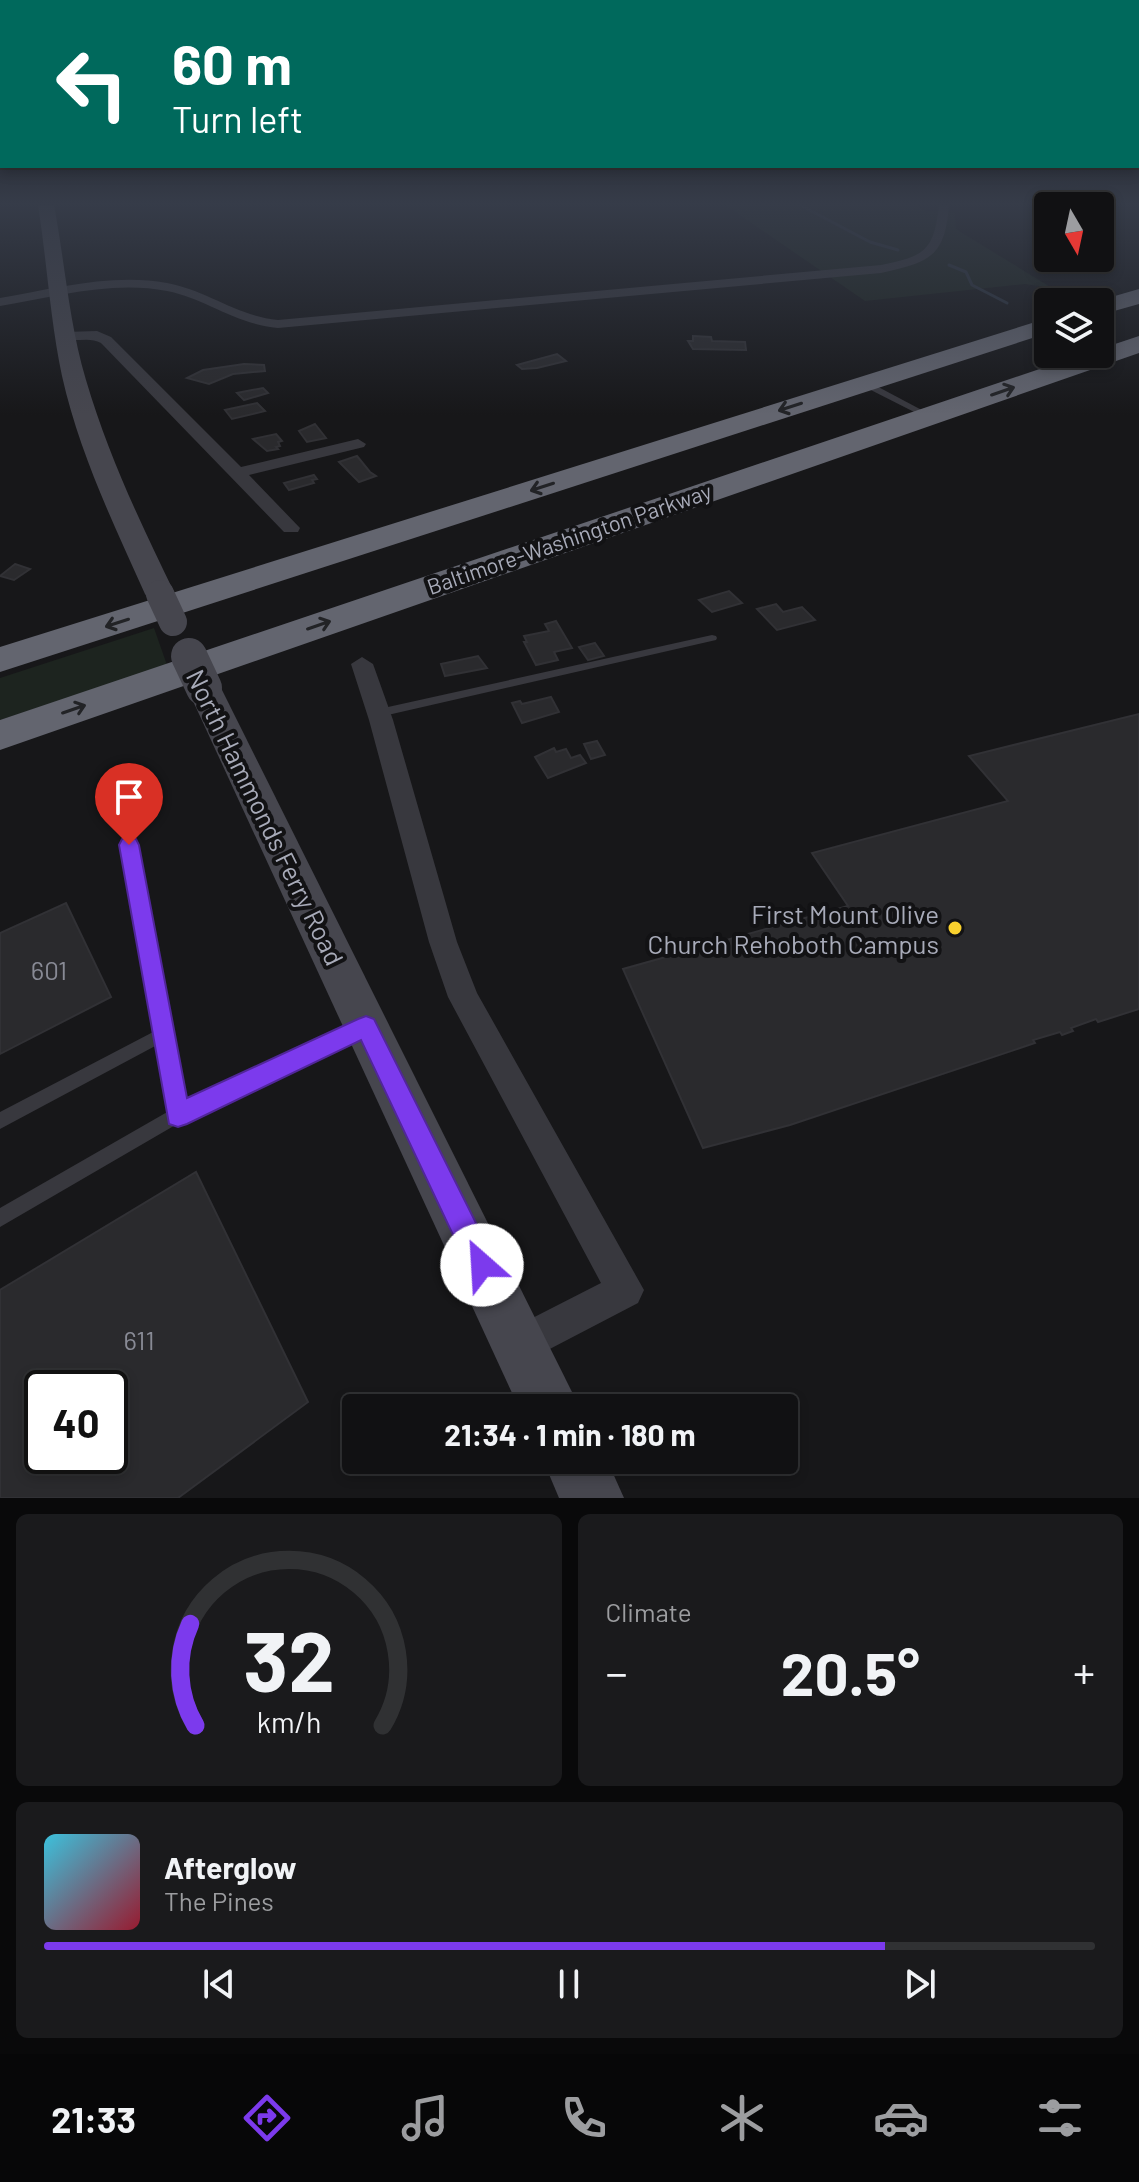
<!DOCTYPE html>
<meta charset="utf-8">
<style>
body{margin:0;font-family:Barlow,sans-serif;background:#1a1a1c;color:#f1f3f6;height:100vh;display:flex;flex-direction:column;font-size:30px;white-space:nowrap}
*{box-sizing:border-box;margin:0}
p{font-size:26px;color:#9c9da0}
.icon{flex:none;width:44px;height:44px;fill:none;stroke:currentColor;stroke-width:2;stroke-linecap:round;stroke-linejoin:round}
.map{position:relative;height:1498px;overflow:hidden}
.drawer{display:flex;flex-direction:column;gap:16px;padding:16px;background:#09090a;flex:1}
.drawer>*{flex:none}
.banner{position:absolute;left:0px;top:0px;width:1140px;height:168px;box-shadow:0 4px 12px #0003,0 0 0 2px #303133;background:#00695c;color:#fff;overflow:hidden}
.needle{width:52px;rotate:171deg}
.fabs{position:absolute;left:1034px;top:192px;display:grid;gap:16px}
.fabs a{display:grid;place-items:center;width:80px;height:80px;border-radius:8px;background:#111113;box-shadow:0 4px 12px #0003,0 0 0 2px #303133;font-size:40px}
.speed{position:absolute;left:24px;top:1370px;display:flex;gap:16px;font-size:40px;font-weight:700;text-align:center}
.speed>*{display:grid;place-content:center;width:104px;height:104px;border-radius:50%;background:#111113;box-shadow:0 4px 12px #0003,0 0 0 2px #303133;line-height:1}
.speed .limit{border:4px solid #111;border-radius:12px;background:#fff;color:#111}
.pin{position:absolute;display:grid;place-items:center;width:68px;height:68px;color:#fff;margin:-82px -34px;border-radius:50% 50% 50% 0;rotate:-45deg;box-shadow:0 0 8px #0007}
.pin .icon{rotate:45deg}
.me{position:absolute;width:88px;margin:-44px;rotate:334deg;stroke-linejoin:round;filter:drop-shadow(0 0 6px #0008)}
.turn{display:flex;align-items:center;gap:28px;height:168px;padding:0 40px;font-size:36px}
.turn .icon{width:104px;height:104px;stroke-width:2.5}
.turn b{display:block;font-size:56px;line-height:68px}
.big{font-size:60px;font-weight:700;line-height:1.1}
.drawer .card{flex:1;display:flex;flex-direction:column;justify-content:center;gap:12px;min-width:0;padding:0 28px;border-radius:12px;background:#1a1a1c}
.drawer .dial{align-items:center;gap:0}
.dial svg{height:208px;overflow:visible;fill:none;stroke:#303133;stroke-width:7;stroke-linecap:round;text-anchor:middle}
.dial text{fill:#f1f3f6;stroke:none}
.song{display:flex;align-items:center;gap:24px}
.cover{width:96px;height:96px;border-radius:12px;background:linear-gradient(135deg,hsl(190 70% 55%),hsl(350 70% 35%))}
.played{height:8px;border-radius:4px;background:linear-gradient(90deg,#7c3aed 80%,#303133 80%)}
.keys{display:flex;justify-content:space-around;direction:ltr}
.heat{display:flex;justify-content:space-between;align-items:center;font-size:44px;direction:ltr}
.drawer .tiles{flex:1;display:grid;gap:16px;grid-template-columns:1fr 1fr}
.card:last-child{grid-column:span 2}
.trip{position:absolute;left:342px;top:1394px;width:456px;height:80px;border-radius:8px;background:#111113;box-shadow:0 4px 12px #0003,0 0 0 2px #303133;font-weight:700;line-height:80px;text-align:center}
.menu{display:flex;height:128px;justify-content:space-around;align-items:center;background:#070708;color:#9c9da0}
.menu .icon{width:56px;height:56px}
.menu .active{color:#7c3aed}
.menu b{font-size:36px;color:#f1f3f6}
.map>svg:first-child{display:block}
.green{fill:#1d241f}
.lines{fill:none;stroke-linecap:round;stroke-linejoin:round}
.stream{stroke:#2c333e;stroke-width:3}
.building{fill:#2a2a2d;stroke:#313135;stroke-width:2;fill-rule:evenodd}
.lane{fill:#38383e;fill-rule:evenodd}
.street{fill:#38383e;fill-rule:evenodd}
.secondary{fill:#46464e;fill-rule:evenodd}
.highway{fill:#63656f;fill-rule:evenodd}
.secondary-bridge-far1{stroke:#46464e;stroke-width:28}
.secondary-bridge{stroke:#46464e;stroke-width:36}
.oneway{stroke:#222326}
.route{fill:#7c3aed;stroke:#51269a;stroke-width:2}
.poi-dot{fill:#f9d12e;stroke:#121214;stroke-width:3}
.labels{text-anchor:middle;dominant-baseline:central;stroke-width:8;stroke-linejoin:round;paint-order:stroke}
.far-street-label{font-size:22px;fill:#a8abb9;stroke:#121214}
.street-label{font-size:26px;fill:#a8abb9;stroke:#121214}
.poi-label{font-size:26px;fill:#a8abb9;stroke:#121214;text-anchor:end}
.near-number-label{font-size:26px;fill:#888a95}
</style>
<div class="map">
<svg width="1139" height="1498" viewBox="0 0 1139 1498">
<rect width="100%" height="100%" fill="#171719"/>
<g class="green">
<polygon points="725,205 915,205 927,211 955,213 956,229 1052,288 1025,284 865,301"/>
<polygon points="154,628 167,665 0,720 0,678"/>
</g>
<g class="lines">
<g class="stream">
<polyline points="800,205 870,242 898,250"/>
<polyline points="949,265 966,272 972,285 1007,303"/>
</g>
</g>
<g class="building">
<polygon points="693,336 711,337 712,341 745,342 746,350 693,349 688,341 693,341"/>
<polygon points="557,354 566,361 537,368 522,369 517,365"/>
<polygon points="244,364 264,365 265,371 233,374 209,384 187,378 203,370"/>
<polygon points="263,388 268,393 244,400 237,393"/>
<polygon points="257,403 265,411 232,419 225,410"/>
<polygon points="315,424 326,438 307,442 299,431"/>
<polygon points="276,434 282,441 278,442 280,446 276,447 278,449 267,451 253,439"/>
<polygon points="357,456 370,472 376,476 359,482 339,462"/>
<polygon points="314,475 317,479 312,480 314,483 289,490 284,483"/>
<polygon points="15,564 30,569 14,580 0,576"/>
<polygon points="729,591 742,603 712,612 699,600"/>
<polygon points="776,604 783,612 802,607 815,620 777,630 757,609"/>
<polygon points="556,621 572,648 554,652 558,660 536,665 524,642 527,642 524,636 549,631 545,624"/>
<polygon points="595,643 604,656 588,660 579,647"/>
<polygon points="478,656 487,668 445,676 441,664"/>
<polygon points="551,697 559,712 522,723 512,703 520,701 522,704"/>
<polygon points="1139,714 1139,1009 1098,1022 1096,1019 1071,1028 1073,1031 1062,1035 1060,1032 1033,1040 1035,1043 790,1125 703,1148 623,969 848,906 812,853 1008,801 969,756"/>
<polygon points="597,741 605,755 591,759 584,744"/>
<polygon points="554,748 556,752 566,749 571,758 580,755 586,763 548,778 535,757"/>
<polygon points="66,903 111,997 0,1054 0,933"/>
<path d="M196 1172 308 1402 178 1498H0V1290ZM42 1388H110V1456H42Z"/>
</g>
<g class="lines">
<g class="lane">
<polygon points="861,381 867,381 933,416 926,418 861,385"/>
<polygon points="712,635 716,636 717,638 716,640 379,717 373,713 379,709"/>
<polygon points="129,840 134,842 136,845 184,1104 354,1024 359,1022 364,1024 367,1029 364,1034 184,1120 0,1227 0,1208 169,1111 157,1045 0,1129 0,1112 155,1031 122,845 124,842"/>
</g>
<g class="street">
<path d="M939 205H949C945 258 929 262 881 273L278 328C232 323 207 299 167 291 113 280 53 297 0 306V298C53 289 112 273 167 283 206 290 237 316 278 320L881 265C925 256 934 251 939 205Z"/>
<path d="M97 331 111 337 241 467 358 439 366 444 364 447 249 475 300 528 298 532H284L101 343C88 335 70 345 58 336L65 332Z"/>
<polygon points="362,657 373,664 393,720 457,942 477,993 644,1290 638,1303 521,1364 507,1359 502,1345 507,1331 601,1283 448,997 429,942 369,720 351,664"/>
</g>
<g class="secondary">
<path d="M38 205H54C65 263 69 323 86 380 108 455 141 524 175 594L171 600 160 603 149 600 145 594C113 523 79 452 62 376 50 319 47 262 38 205Z"/>
<polygon points="204,677 216,680 221,688 580,1408 519,1408 187,688 192,680"/>
<polygon points="543,1460 607,1460 624,1498 559,1498"/>
</g>
<g class="highway">
<polygon points="1139,289 1139,304 1100,315 1100,302 1094,302"/>
<polygon points="1048,318 1048,333 0,672 0,647"/>
<polygon points="1139,336 1139,353 0,750 0,720 1084,354 1100,354 1100,349"/>
</g>
<polyline class="secondary-bridge-far1" points="160,594 173,622"/>
<polyline class="secondary-bridge" points="189,656 204,688"/>
</g>
<defs><path id="oneway-shaft" d="M-6 0H5M1.5-3L5.5 0L1.5 3" fill="none" stroke-width="1.6" stroke-linecap="round" stroke-linejoin="round" transform="scale(2)"/></defs>
<g class="oneway">
<use href="#oneway-shaft" transform="translate(1003 391) rotate(-19)"/>
<use href="#oneway-shaft" transform="translate(790 407) rotate(162)"/>
<use href="#oneway-shaft" transform="translate(542 487) rotate(162)"/>
<use href="#oneway-shaft" transform="translate(117 623) rotate(162)"/>
<use href="#oneway-shaft" transform="translate(319 625) rotate(-19)"/>
<use href="#oneway-shaft" transform="translate(74 709) rotate(-19)"/>
</g>
<linearGradient id="sky" x2="0" y2="1"><stop stop-color="#0d0d0e"/><stop offset="0.49" stop-color="#363c49"/><stop offset="1" stop-color="#363c49" stop-opacity="0"/></linearGradient>
<rect width="1139" height="415" fill="url(#sky)"/>
<polygon class="route" points="129,837 136,839 139,845 187,1098 358,1019 366,1016 374,1019 492,1255 496,1265 492,1275 482,1279 472,1275 361,1040 187,1124 178,1127 169,1124 119,845 122,839"/>
<circle class="poi-dot" cx="955" cy="928" r="8"/>
<g class="labels">
<g class="far-street-label">
<text transform="translate(569 538) rotate(-19)">Baltimore-Washington Parkway</text>
</g>
<g class="street-label">
<text transform="translate(266 817) rotate(64)">North Hammonds Ferry Road</text>
</g>
<g class="poi-label">
<text x="939" y="913">First Mount Olive<tspan x="939" dy="30">Church Rehoboth Campus</tspan></text>
</g>
<g class="near-number-label">
<text x="49" y="969">601</text>
<text x="139" y="1339">611</text>
</g>
</g>
</svg>
<div class="fabs">
<a><svg class="needle" viewBox="-14 -14 28 28"><path d="M0-13l5 13h-10z" fill="#e53935"/><path d="M0 13l5-13h-10z" fill="#9c9da0"/></svg></a>
<a><svg class="icon" aria-label="layers" viewBox="0 0 24 24"><path d="M12 4l9 5-9 5-9-5zM3 14l9 5 9-5"/></svg></a>
</div>
<div class="speed"><div class="limit">40</div></div>
<div class="pin" style="left:129px;top:845px;background:#d93025"><svg class="icon" aria-label="arrive" viewBox="0 0 24 24"><path d="M6 21V4h12l-3 4 3 4H6"/></svg></div>
<svg class="me" style="left:482px;top:1265px" viewBox="-20 -20 40 40"><circle r="19" fill="#fff"/><path d="M0-13L10 11 0 6-10 11z" fill="#7c3aed"/></svg>
<div class="trip">21:34 · 1 min · 180 m</div>
<div class="banner">
<div class="turn"><svg class="icon" aria-label="left" viewBox="0 0 24 24"><path d="M17 20v-9H6M10 6l-5 5 5 5"/></svg><div><b>60 m</b>Turn left</div></div>
</div>
</div>
<section class="drawer">
<div class="tiles">
<div class="card dial"><svg viewBox="0 0 100 80">
<path d="M14 69A42 42 0 1 1 86 69"/>
<path d="M14 69A42 42 0 0 1 12 30" stroke="#7c3aed"/>
<text x="50" y="56" font-size="32" font-weight="700">32</text>
<text x="50" y="72" font-size="11">km/h</text>
</svg></div>
<div class="card"><p>Climate</p>
<div class="heat"><a>−</a><b class="big">20.5°</b><a>+</a></div>
</div>
<div class="card">
<div class="song"><i class="cover"></i><div><b>Afterglow</b><p>The Pines</p></div></div>
<div class="played"></div>
<div class="keys"><svg class="icon" aria-label="previous" viewBox="0 0 24 24"><path d="M18 5L8 12l10 7zM5 5v14"/></svg><svg class="icon" aria-label="pause" viewBox="0 0 24 24"><path d="M8 5v14M16 5v14"/></svg><svg class="icon" aria-label="next" viewBox="0 0 24 24"><path d="M6 5l10 7-10 7zM19 5v14"/></svg></div>
</div>
</div>
</section>
<nav class="menu">
<b>21:33</b>
<svg class="icon active" aria-label="directions" viewBox="0 0 24 24"><path d="M12 3l9 9-9 9-9-9zM9 14v-3h6M13 9l2 2-2 2"/></svg>
<svg class="icon" aria-label="music" viewBox="0 0 24 24"><path d="M9 18V5l10-2v13"/><circle cx="6" cy="18" r="3"/><circle cx="16" cy="16" r="3"/></svg>
<svg class="icon" aria-label="phone" viewBox="0 0 24 24"><path d="M5 4h4l2 5-3 2q2 4 5 5l2-3 5 2v4C11 20 4 13 5 4z"/></svg>
<svg class="icon" aria-label="climate" viewBox="0 0 24 24"><path d="M12 3v18M4 7l16 10M4 17L20 7"/></svg>
<svg class="icon" aria-label="car" viewBox="0 0 24 24"><path d="M5 17H2v-5l4-1 3-4h7l3 4 3 1v5h-3M9 17h6M6 11h13"/><circle cx="7" cy="17" r="2"/><circle cx="17" cy="17" r="2"/></svg>
<svg class="icon" aria-label="filters" viewBox="0 0 24 24"><path d="M4 7h16M4 17h16"/><circle cx="9" cy="7" r="2"/><circle cx="15" cy="17" r="2"/></svg>
</nav>
